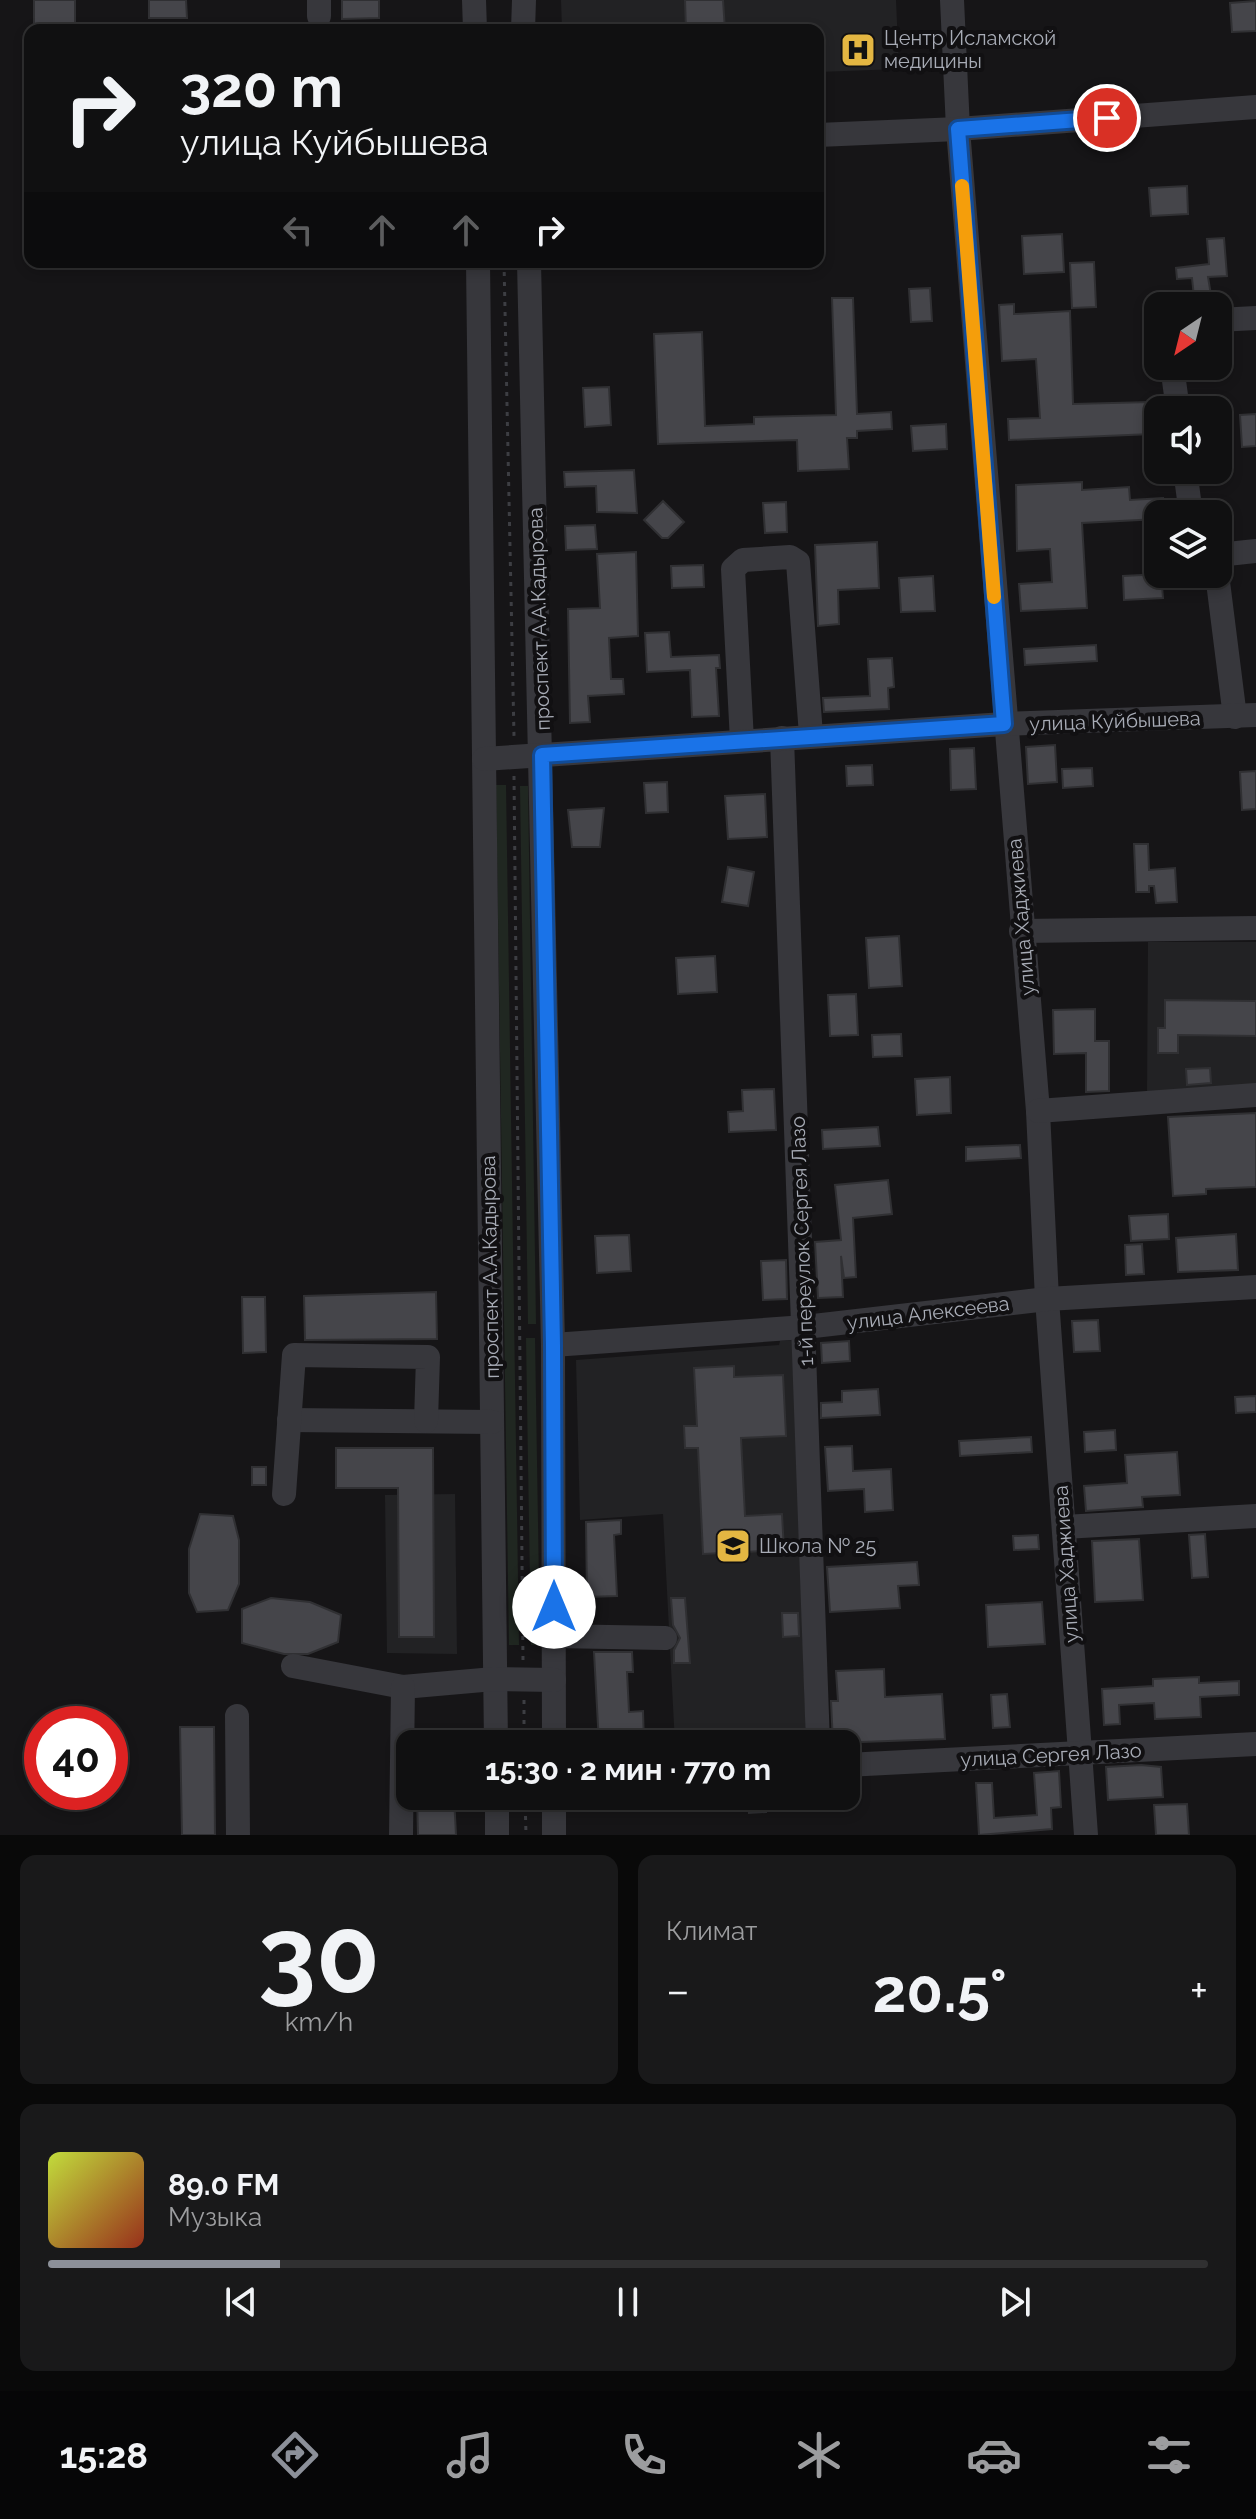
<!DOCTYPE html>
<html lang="ru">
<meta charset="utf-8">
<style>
body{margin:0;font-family:Raleway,sans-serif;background:#19191a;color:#f1f3f6;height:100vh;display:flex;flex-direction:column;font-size:30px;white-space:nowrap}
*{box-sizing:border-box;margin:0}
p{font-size:26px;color:#9c9d9f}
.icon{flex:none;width:44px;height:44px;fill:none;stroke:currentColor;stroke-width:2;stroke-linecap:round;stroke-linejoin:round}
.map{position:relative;height:1835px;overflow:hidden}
.panel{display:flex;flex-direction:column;gap:20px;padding:20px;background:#090909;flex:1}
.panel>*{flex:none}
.banner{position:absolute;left:24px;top:24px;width:800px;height:244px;border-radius:16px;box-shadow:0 4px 12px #0003,0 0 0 2px #303031;background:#101011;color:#f1f3f6;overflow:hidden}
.needle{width:52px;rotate:215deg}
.fabs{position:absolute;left:1144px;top:292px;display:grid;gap:16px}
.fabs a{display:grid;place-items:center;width:88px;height:88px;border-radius:16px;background:#101011;box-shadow:0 4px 12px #0003,0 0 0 2px #303031;font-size:40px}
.speed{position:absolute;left:24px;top:1706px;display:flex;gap:16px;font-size:40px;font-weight:700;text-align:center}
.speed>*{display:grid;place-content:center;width:104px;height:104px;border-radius:50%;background:#101011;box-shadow:0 4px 12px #0003,0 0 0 2px #303031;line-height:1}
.speed .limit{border:12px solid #d22;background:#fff;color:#111}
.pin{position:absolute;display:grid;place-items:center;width:68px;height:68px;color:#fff;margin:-34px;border:4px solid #fff;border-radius:50%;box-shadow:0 2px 8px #0007}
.me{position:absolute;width:88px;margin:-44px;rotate:0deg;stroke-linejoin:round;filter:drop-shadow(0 0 6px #0008)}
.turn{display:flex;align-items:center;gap:28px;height:168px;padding:0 24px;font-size:36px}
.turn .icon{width:104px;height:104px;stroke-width:2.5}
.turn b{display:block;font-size:56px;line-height:68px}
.lanes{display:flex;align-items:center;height:76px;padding:0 24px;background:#0003;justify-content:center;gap:40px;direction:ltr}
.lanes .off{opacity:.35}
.big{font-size:60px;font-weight:700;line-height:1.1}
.panel .widget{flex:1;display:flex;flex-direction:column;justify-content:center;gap:12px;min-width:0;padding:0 28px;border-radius:16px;background:#19191a}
.panel .dial{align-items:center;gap:0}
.dial b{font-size:104px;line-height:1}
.song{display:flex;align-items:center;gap:24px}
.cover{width:96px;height:96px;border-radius:12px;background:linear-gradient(135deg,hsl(70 70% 55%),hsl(10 70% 35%))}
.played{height:8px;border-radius:4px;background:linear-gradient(90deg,#8c9099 20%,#303031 20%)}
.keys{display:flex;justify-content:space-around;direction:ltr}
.heat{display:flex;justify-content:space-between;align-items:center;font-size:44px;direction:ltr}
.panel .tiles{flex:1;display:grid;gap:20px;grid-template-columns:1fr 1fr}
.widget:last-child{grid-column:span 2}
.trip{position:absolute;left:396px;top:1730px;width:464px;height:80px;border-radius:16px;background:#101011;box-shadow:0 4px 12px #0003,0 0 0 2px #303031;font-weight:700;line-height:80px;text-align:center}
.menu{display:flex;height:128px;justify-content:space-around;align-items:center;background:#060607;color:#9c9d9f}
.menu .icon{width:56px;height:56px}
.menu .selected{color:#8c9099}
.menu b{font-size:36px;color:#f1f3f6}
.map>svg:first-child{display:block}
.built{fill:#222224}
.grass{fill:#202721}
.building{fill:#45454a;stroke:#303033;stroke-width:2}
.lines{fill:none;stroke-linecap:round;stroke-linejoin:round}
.path{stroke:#3d3e43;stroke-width:3;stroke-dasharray:4 6;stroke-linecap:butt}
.minor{stroke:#37373c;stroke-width:24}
.route-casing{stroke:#114b97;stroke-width:20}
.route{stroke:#1a73e8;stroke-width:14}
.slow{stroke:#f59e0b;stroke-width:14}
.labels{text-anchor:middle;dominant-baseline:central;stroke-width:8;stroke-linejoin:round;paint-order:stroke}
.poi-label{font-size:20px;fill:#a8acb6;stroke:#111012;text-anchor:start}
.street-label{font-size:20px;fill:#a8acb6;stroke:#111012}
</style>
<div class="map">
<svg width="1256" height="1835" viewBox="0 0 1256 1835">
<rect width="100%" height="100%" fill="#161517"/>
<g class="built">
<polygon points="561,0 896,0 899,69 818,72 818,30 562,30"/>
<polygon points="1148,942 1256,942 1256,1088 1147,1095"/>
<polygon points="794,1340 806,1744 675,1744 663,1514 580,1520 576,1360 779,1345 780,1341"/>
<polygon points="455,1494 457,1654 387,1653 385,1495"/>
</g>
<g class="grass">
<polygon points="496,785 506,785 519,1645 509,1645"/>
<polygon points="520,786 528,786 536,1324 528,1324"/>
<polygon points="526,1338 535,1338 540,1645 531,1645"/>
</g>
<g class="building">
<rect x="34" y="0" width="41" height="30"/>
<polygon points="149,0 186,0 187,18 149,18"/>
<polygon points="342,0 379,0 379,18 342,19"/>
<polygon points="685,0 723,0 725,30 686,30"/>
<polygon points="1256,1 1256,31 1232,32 1230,3"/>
<polygon points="1187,186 1188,214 1151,216 1149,188"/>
<polygon points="1062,234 1064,272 1024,274 1022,236"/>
<polygon points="1224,238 1227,276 1208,277 1211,295 1194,297 1192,278 1177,279 1176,268 1209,264 1207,239"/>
<polygon points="1094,262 1096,307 1072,308 1070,263"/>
<polygon points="930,288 932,321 911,322 909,289"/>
<polygon points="832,298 853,298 857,414 891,412 892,429 857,431 857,438 847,438 849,469 798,471 797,440 658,444 654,334 702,332 705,426 754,424 754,417 836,415"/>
<polygon points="1014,304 1014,314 1070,311 1073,404 1151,402 1152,434 1009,440 1008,419 1040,418 1036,359 1002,361 999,305"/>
<polygon points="609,387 611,425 585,427 583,388"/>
<polygon points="1256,414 1256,446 1242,447 1240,415"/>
<polygon points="946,424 947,449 913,451 911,426"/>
<polygon points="634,470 637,513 597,512 596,486 565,487 564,472"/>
<polygon points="1082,482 1082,490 1129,487 1130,500 1163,498 1163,514 1158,514 1158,519 1082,523 1087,608 1021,611 1019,584 1052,582 1050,549 1017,551 1016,485"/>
<polygon points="663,501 684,522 668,538 662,538 644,520"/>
<polygon points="786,502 787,532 765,533 763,503"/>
<polygon points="595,525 597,549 566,550 565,526"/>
<polygon points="877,542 879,588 838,590 839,624 818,626 815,545"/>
<polygon points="636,552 638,636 609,638 611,679 623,679 624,694 588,696 590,722 570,723 568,609 600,608 597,554"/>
<polygon points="703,565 704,587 672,588 671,566"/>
<polygon points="1161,574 1163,598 1124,600 1123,576"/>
<polygon points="933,576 935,611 901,612 899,578"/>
<polygon points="669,632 671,657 719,655 720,668 716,668 719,716 692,717 690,670 647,672 645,633"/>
<polygon points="1096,645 1097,661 1025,665 1024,649"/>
<polygon points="892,658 894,687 888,688 889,709 824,712 823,698 870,696 868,659"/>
<polygon points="1055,745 1057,782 1028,784 1026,747"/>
<polygon points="974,748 976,789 951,790 950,749"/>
<polygon points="872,765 873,785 847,786 846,766"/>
<polygon points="1092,768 1093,786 1063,788 1062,769"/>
<polygon points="1256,771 1256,809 1242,810 1240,772"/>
<polygon points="667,782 668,812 646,813 644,783"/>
<polygon points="765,794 767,837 728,839 725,796"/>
<polygon points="604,808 600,847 572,847 568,810"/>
<polygon points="1134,844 1148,844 1149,870 1175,868 1177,902 1156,903 1154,886 1149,886 1149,892 1136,892"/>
<polygon points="728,867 754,872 748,906 722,902"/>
<polygon points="899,936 902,986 869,988 866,938"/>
<polygon points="715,956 717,992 678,994 676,958"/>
<polygon points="856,994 858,1035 830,1036 828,995"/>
<polygon points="1165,1000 1256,1001 1256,1036 1178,1035 1178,1053 1158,1053 1158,1028 1165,1028"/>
<polygon points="1095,1009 1095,1041 1109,1041 1109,1091 1086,1092 1086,1053 1054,1054 1053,1010"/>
<polygon points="901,1034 902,1056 873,1057 872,1035"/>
<polygon points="1210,1068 1211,1083 1187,1085 1186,1069"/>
<polygon points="950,1077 951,1113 917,1115 915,1079"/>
<polygon points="774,1089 776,1130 729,1132 728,1112 743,1111 742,1090"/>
<polygon points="1256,1113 1256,1187 1206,1189 1206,1194 1173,1196 1168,1117"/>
<polygon points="878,1127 880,1146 823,1149 822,1130"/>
<polygon points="1020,1145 1021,1158 966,1161 966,1147"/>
<polygon points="888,1180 892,1214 853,1218 856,1277 844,1278 841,1256 843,1297 818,1298 815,1242 841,1240 835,1185"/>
<polygon points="1168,1214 1169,1239 1131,1241 1129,1216"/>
<polygon points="1236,1234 1238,1270 1178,1272 1176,1238"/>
<polygon points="629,1235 631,1271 597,1273 595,1236"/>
<polygon points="1142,1244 1144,1274 1126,1275 1125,1245"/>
<polygon points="786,1260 787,1299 763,1300 761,1261"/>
<polygon points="436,1292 437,1339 305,1340 304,1296"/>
<polygon points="242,1297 265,1297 266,1352 243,1353"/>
<polygon points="1098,1320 1100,1351 1074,1352 1072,1321"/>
<polygon points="849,1341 850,1361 822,1363 821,1343"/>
<polygon points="734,1366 734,1377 783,1375 786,1436 741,1438 745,1516 782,1514 784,1550 703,1554 698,1448 685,1448 684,1426 697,1426 694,1368"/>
<polygon points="878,1389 880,1415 821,1418 821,1403 842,1402 842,1391"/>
<polygon points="1256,1396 1256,1412 1236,1413 1235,1397"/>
<polygon points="1115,1430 1116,1450 1085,1452 1084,1432"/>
<polygon points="1031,1437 1032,1452 960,1456 959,1441"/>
<polygon points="852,1446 853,1471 891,1469 893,1510 865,1512 864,1489 828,1491 825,1447"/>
<polygon points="336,1448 433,1448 434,1637 399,1637 398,1488 336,1488"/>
<polygon points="1177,1452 1180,1495 1142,1497 1143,1507 1086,1511 1084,1486 1127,1483 1125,1455"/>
<rect x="252" y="1467" width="14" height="18"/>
<polygon points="200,1514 233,1516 239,1540 239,1584 228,1610 197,1612 189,1593 189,1549"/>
<polygon points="621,1520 621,1534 614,1535 617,1596 587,1597 586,1522"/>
<polygon points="1205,1534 1208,1577 1192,1578 1189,1535"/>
<polygon points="1038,1535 1039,1549 1014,1550 1013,1536"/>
<polygon points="1139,1539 1143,1600 1095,1602 1092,1541"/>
<polygon points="917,1562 919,1585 898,1586 900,1608 830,1612 827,1567"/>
<polygon points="271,1598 310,1602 341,1615 338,1642 308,1654 284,1654 242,1643 242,1609"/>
<polygon points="671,1598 685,1598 690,1663 674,1663 674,1650 680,1638 673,1625"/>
<polygon points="1042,1602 1045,1644 988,1647 986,1605"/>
<polygon points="782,1613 798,1613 799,1636 783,1637"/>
<polygon points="594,1652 632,1652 633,1672 627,1672 629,1712 643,1711 644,1743 599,1744"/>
<polygon points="884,1669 885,1697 942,1694 945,1739 833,1743 831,1701 838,1701 836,1671"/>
<polygon points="1199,1677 1199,1683 1239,1681 1239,1695 1200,1697 1201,1717 1155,1719 1154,1703 1119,1705 1120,1724 1104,1725 1102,1689 1153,1686 1153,1679"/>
<polygon points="1007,1694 1010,1727 993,1728 991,1695"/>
<polygon points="180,1727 214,1727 215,1835 182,1835"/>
<polygon points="1141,1765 1161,1767 1163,1797 1108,1800 1106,1767"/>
<polygon points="1059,1771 1061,1807 1051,1808 1052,1829 979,1835 976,1783 992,1783 994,1818 1037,1815 1034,1773"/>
<polygon points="417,1796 454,1796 456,1835 418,1835"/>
<polygon points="748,1796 766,1796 766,1812 749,1813"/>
<polygon points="1187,1804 1189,1835 1156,1835 1154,1805"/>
</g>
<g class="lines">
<g class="path">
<polyline points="504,262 514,736"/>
<polyline points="514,776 523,1660"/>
<polyline points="524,1700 524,1744"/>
<polyline points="525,1796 526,1835"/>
</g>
<g class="minor">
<polyline points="319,0 319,16"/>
<polyline points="474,0 475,30"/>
<polyline points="952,0 958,129 1038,1111 1047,1299 1086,1835"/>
<polyline points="523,30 524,0"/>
<polyline points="818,135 958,129 1256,107"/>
<polyline points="478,262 496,1744"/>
<polyline points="529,262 553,1345 554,1744"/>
<polyline points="1218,320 1256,318"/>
<polyline points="1172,366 1178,410"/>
<polyline points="1185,470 1191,514"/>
<polyline points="1218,555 1256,551"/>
<polyline points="1217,574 1235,717"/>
<polyline points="782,738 818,1744"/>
<polyline points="742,741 733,569 743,560 790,557 798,562 811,735"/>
<polyline points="484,759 1004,724 1256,715"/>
<polyline points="1021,931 1256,928"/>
<polyline points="1038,1111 1256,1095"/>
<polyline points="553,1345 805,1327 1047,1299 1256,1287"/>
<polyline points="289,1420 492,1422"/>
<polyline points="284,1494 294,1355 428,1357 426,1421"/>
<polyline points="1064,1527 1256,1516"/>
<polyline points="554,1636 665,1638"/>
<polyline points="293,1666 403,1687 494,1679 554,1680"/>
<polyline points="237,1716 238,1835"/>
<polyline points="846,1765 1256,1744"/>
<polyline points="497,1796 497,1835"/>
<polyline points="554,1796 554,1835"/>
<polyline points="401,1835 403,1687"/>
</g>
</g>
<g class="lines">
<defs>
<polyline id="route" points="554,1607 553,1345 542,755 1004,724 958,129 1107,118"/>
</defs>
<use href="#route" class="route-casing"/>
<use href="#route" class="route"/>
<polyline class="slow" points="962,186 994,597"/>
</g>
<defs>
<symbol id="hospital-square" viewBox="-11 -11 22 22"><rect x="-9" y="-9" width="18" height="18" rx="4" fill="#e3b642" stroke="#111012"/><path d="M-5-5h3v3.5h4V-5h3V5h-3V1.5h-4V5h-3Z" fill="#111"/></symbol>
<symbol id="school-square" viewBox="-11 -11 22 22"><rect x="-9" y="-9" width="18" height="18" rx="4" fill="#e3b642" stroke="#111012"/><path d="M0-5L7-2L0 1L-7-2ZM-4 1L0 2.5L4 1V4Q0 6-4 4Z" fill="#111"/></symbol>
</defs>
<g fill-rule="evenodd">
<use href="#hospital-square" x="838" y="30" width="40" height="40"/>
<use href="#school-square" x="713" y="1526" width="40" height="40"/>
</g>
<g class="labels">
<g class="poi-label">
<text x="884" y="38">Центр Исламской<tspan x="884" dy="23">медицины</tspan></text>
<text x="759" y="1546">Школа № 25</text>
</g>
<g class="street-label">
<text transform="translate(539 619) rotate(-92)">проспект А.А.Кадырова</text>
<text transform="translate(1115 721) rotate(-2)">улица Куйбышева</text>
<text transform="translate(1021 917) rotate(-95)">улица Хаджиева</text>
<text transform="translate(802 1241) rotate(-92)">1-й переулок Сергея Лазо</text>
<text transform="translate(490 1267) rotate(-91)">проспект А.А.Кадырова</text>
<text transform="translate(928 1313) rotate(-7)">улица Алексеева</text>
<text transform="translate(1066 1564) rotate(-94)">улица Хаджиева</text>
<text transform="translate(1051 1755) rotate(-3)">улица Сергея Лазо</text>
</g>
</g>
</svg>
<div class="fabs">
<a><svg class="needle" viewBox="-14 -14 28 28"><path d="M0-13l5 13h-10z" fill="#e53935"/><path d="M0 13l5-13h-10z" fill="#9c9d9f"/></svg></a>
<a><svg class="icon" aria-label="sound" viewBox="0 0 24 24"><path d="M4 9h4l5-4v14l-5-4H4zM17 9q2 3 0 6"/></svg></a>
<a><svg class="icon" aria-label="layers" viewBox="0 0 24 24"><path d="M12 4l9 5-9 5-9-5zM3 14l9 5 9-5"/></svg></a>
</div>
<div class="speed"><div class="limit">40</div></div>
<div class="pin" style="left:1107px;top:118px;background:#d93025"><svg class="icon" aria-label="arrive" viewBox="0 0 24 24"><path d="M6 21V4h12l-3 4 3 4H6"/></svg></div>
<svg class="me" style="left:554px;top:1607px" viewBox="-20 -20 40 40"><circle r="19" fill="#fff"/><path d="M0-13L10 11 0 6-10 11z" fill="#1a73e8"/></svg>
<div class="trip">15:30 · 2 мин · 770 m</div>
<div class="banner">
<div class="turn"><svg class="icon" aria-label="right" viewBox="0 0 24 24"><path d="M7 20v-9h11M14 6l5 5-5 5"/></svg><div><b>320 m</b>улица Куйбышева</div></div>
<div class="lanes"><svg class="icon off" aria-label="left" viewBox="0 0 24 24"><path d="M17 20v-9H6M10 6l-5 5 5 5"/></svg><svg class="icon off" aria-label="ahead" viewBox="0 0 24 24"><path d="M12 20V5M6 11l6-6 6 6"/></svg><svg class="icon off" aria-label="ahead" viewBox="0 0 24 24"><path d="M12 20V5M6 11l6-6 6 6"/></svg><svg class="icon" aria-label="right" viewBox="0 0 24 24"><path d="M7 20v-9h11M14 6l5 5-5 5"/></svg></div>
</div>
</div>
<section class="panel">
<div class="tiles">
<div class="widget dial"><b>30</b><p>km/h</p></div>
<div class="widget"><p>Климат</p>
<div class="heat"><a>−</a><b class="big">20.5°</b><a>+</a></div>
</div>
<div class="widget">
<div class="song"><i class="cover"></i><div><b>89.0 FM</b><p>Музыка</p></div></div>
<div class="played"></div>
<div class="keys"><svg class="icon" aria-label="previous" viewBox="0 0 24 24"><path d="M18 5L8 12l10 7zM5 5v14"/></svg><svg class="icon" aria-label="pause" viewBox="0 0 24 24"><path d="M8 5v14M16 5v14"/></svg><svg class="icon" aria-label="next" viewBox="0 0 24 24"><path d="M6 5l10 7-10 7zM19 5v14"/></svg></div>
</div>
</div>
</section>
<nav class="menu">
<b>15:28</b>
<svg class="icon selected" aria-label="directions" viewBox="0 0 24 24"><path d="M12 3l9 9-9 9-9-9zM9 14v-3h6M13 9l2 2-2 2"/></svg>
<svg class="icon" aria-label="music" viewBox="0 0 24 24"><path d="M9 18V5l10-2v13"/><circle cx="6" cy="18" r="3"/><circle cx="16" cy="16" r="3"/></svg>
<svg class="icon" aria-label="phone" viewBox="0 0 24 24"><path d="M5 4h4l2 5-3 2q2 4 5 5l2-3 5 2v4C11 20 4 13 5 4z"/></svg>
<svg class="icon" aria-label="climate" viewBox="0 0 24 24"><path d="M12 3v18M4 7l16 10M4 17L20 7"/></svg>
<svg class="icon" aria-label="car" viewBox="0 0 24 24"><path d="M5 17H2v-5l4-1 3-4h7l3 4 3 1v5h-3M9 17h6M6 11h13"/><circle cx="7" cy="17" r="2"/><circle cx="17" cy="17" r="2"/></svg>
<svg class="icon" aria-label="filters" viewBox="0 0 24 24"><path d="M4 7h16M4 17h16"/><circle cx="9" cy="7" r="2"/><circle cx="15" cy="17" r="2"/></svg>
</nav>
